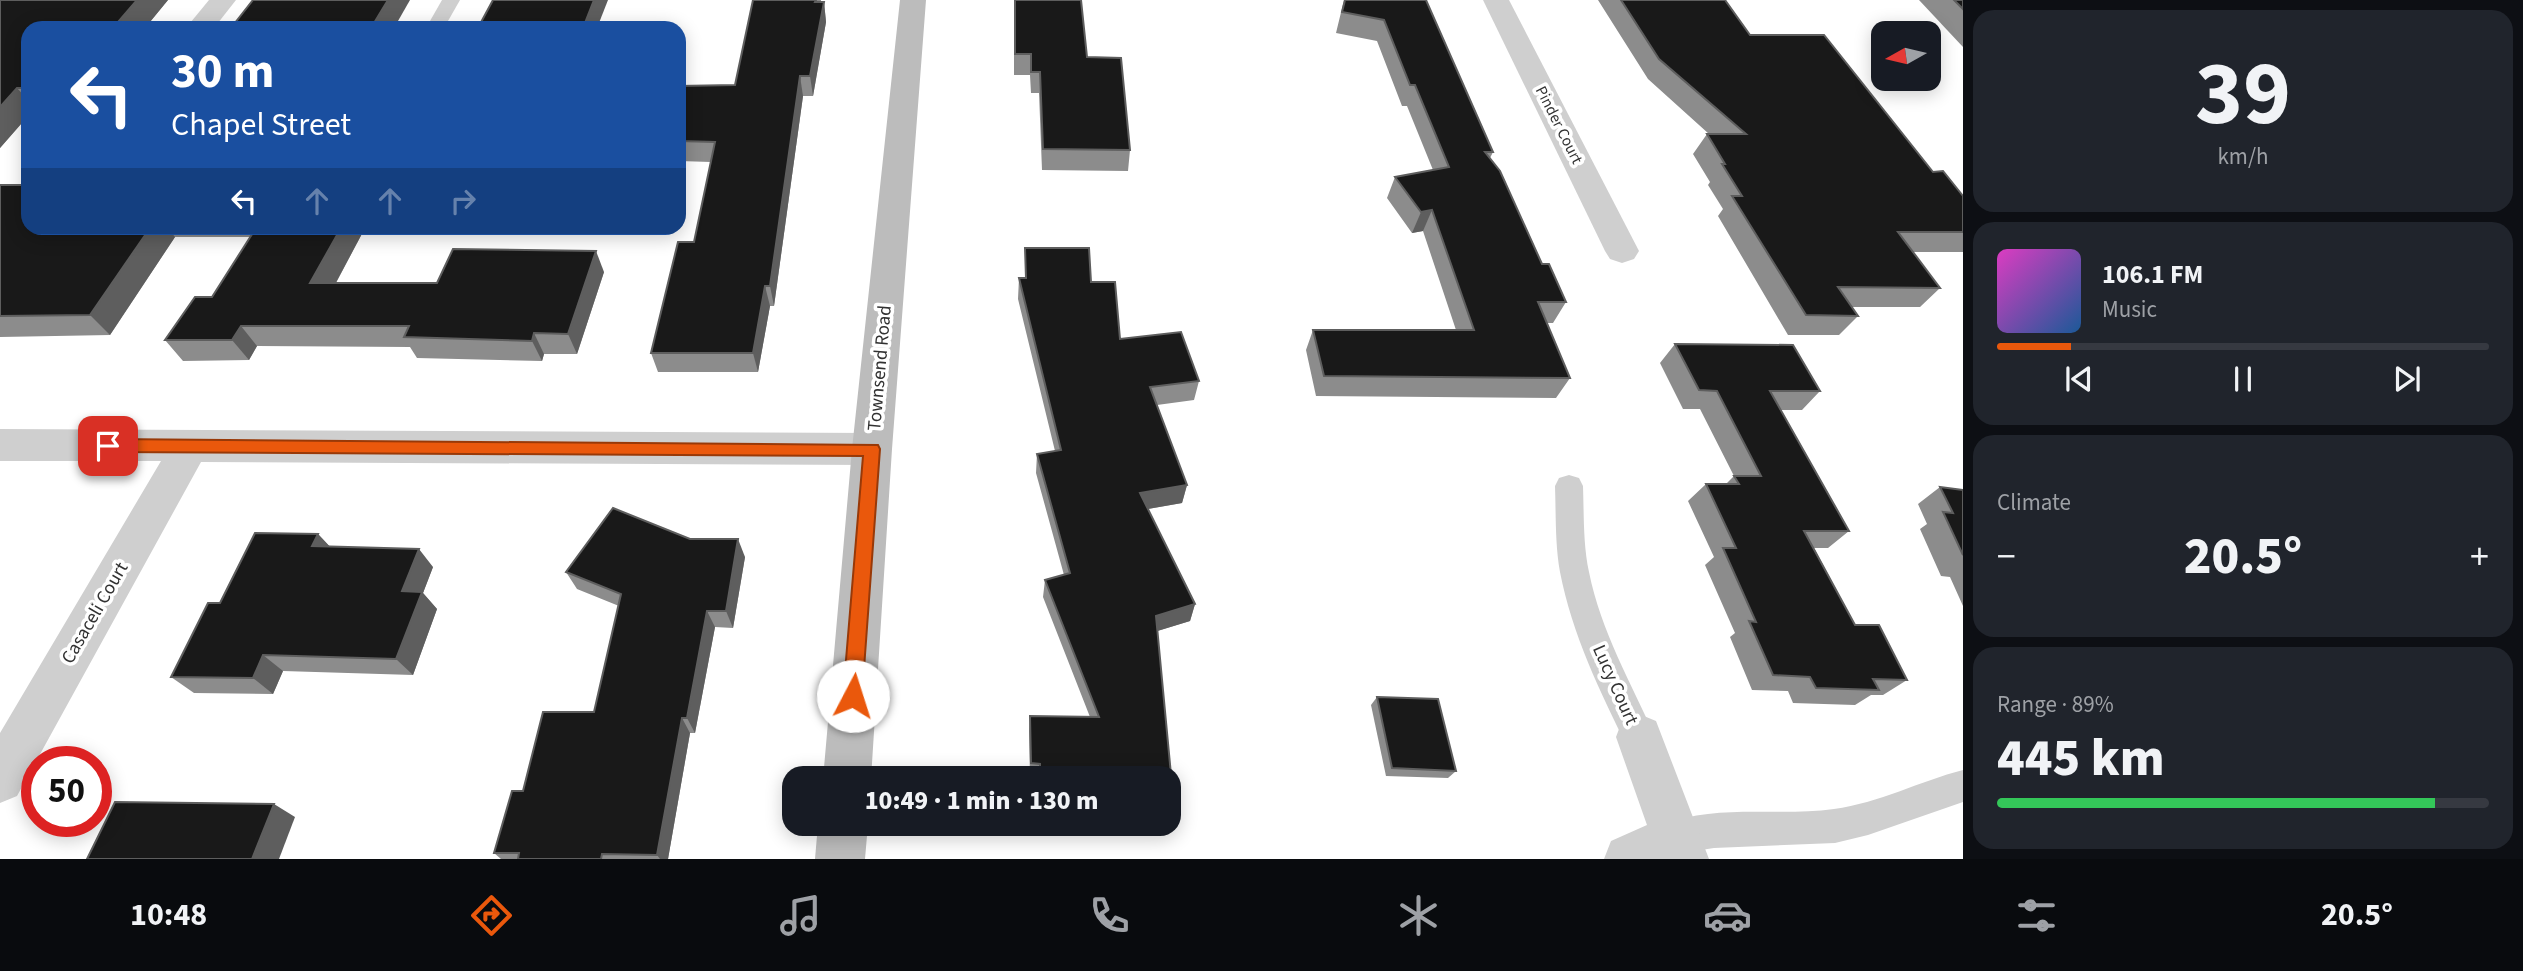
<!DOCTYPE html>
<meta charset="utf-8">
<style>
body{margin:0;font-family:"Source Sans 3",sans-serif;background:#20242c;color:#f1f3f6;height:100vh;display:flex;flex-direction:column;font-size:26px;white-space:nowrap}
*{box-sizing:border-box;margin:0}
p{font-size:23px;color:#9ea1a6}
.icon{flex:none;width:38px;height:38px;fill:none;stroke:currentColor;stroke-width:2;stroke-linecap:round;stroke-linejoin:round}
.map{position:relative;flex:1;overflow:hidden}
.details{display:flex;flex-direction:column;gap:10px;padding:10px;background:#0d0f14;width:560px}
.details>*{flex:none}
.top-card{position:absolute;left:21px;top:21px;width:665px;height:214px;border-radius:21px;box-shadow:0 4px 18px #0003;background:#1a4fa0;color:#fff;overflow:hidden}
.needle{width:46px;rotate:262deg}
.tools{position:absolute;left:1871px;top:21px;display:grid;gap:14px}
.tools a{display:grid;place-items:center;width:70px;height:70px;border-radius:14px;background:#171b24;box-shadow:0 4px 18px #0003;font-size:35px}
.speed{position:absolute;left:21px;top:746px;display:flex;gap:14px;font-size:35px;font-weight:700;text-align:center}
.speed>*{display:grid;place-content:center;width:91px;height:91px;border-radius:50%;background:#171b24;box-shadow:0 4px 18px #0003;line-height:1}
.speed .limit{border:10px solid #d22;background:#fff;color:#111}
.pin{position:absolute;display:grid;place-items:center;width:60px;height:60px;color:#fff;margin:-30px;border-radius:14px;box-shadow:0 4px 10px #0006}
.me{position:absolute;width:77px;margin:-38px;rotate:5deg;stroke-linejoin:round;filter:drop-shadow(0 0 5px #0008)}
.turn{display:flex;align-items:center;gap:24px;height:147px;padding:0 35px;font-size:32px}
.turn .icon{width:91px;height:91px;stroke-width:2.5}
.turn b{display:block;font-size:49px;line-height:60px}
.lanes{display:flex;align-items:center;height:66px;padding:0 35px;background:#0003;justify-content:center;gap:35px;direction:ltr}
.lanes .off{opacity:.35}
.big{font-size:52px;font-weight:800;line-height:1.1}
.details .card{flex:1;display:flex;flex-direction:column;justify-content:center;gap:10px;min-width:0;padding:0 24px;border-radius:21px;background:#20242c}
.details .dial{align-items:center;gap:0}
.dial b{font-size:91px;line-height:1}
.song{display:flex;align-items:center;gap:21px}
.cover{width:84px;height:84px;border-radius:10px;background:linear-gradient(135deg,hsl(310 70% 55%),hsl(210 70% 35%))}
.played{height:7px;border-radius:4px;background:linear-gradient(90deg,#ea580c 15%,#363941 15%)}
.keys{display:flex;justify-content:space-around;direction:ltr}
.heat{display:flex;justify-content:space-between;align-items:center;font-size:38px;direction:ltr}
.charge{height:10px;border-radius:5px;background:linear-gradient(90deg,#34c759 89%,#363941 0)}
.trip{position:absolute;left:782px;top:766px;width:399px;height:70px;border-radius:21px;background:#171b24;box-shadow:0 4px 18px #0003;font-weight:800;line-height:70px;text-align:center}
.menu{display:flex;height:112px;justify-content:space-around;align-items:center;background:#090b0e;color:#9ea1a6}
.menu .icon{width:49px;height:49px}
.menu .active{color:#ea580c}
.menu b{font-size:32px;color:#f1f3f6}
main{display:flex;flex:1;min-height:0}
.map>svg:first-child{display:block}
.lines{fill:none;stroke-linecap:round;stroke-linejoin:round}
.lane{fill:#cfcfcf;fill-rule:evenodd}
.street{fill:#cfcfcf;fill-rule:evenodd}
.secondary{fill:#bcbcbc;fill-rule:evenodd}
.wall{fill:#8c8c8c}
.shaded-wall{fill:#5e5e5e}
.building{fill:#191919;stroke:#5e5e5e;stroke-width:2}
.route{fill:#ea580c;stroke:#983908;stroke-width:2}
.labels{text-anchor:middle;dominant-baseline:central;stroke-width:7;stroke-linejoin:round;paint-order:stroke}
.far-street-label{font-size:16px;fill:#323232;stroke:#fff}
.street-label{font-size:19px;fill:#323232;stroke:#fff}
</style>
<main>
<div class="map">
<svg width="1963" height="859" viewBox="0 0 1963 859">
<rect width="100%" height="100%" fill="#fff"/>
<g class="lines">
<g class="lane">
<polygon points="442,0 460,0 444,28 426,28"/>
<path d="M1569 475 1579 478 1583 486C1584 515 1583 544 1589 572 1601 632 1631 682 1655 737L1650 748 1639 753 1628 748C1600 692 1572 634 1560 572 1555 544 1556 515 1555 486L1559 478Z"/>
<path d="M1963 770V802L1868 835 1835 843 1714 848 1675 854 1663 849 1658 837 1663 825C1716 803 1778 817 1834 809 1879 803 1920 781 1963 770Z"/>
</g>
<g class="street">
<polygon points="209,0 236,0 214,28 186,28"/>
<polygon points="1483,0 1509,0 1639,251 1634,259 1622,263 1610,259 1605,251"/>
<polygon points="0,429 872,433 886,438 892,449 886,460 872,465 201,462 17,796 0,803 0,733 161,461 0,461"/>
<polygon points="1639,714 1656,721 1709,859 1604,859 1611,841 1647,825 1616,737 1622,721"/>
</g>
<g class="secondary">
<polygon points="900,0 926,0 892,449 871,779 823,779 852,449"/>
<polygon points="818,824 868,824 865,859 815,859"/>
</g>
</g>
<g class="wall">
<polygon points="0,0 168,0 145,28 28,28 28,116 0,148"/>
<polygon points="753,0 821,0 821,2 824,2 826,22 813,96 803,96 774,306 770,306 758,372 658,372 651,353 694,242 711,162 679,161 679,86 735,85"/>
<polygon points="1014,0 1087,57 1130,150 1128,171 1042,170 1039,93 1031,93 1030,75 1014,75"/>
<polygon points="1344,0 1426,0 1493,152 1490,158 1542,264 1566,302 1553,323 1546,323 1570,378 1556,398 1316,396 1306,350 1313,330 1456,330 1423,231 1412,233 1387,198 1395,177 1433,170 1407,106 1402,106 1377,41 1336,33"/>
<polygon points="1598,0 1725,0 1750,35 1933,172 1963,196 1963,252 1913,252 1940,288 1920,307 1852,307 1858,316 1839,335 1788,335 1718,216 1723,209 1708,185 1710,182 1693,154 1707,134 1709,134 1648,79"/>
<polygon points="1919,0 1963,0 1963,47"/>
<polygon points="0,185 28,228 365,228 336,283 437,283 604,272 577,354 544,354 542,361 417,358 410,347 257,346 249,360 183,361 165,340 212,297 250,237 175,237 110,335 0,337"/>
<polygon points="1025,248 1091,282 1120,339 1199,381 1194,400 1157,405 1187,485 1182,503 1148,509 1195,604 1190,621 1157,631 1173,796 1169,805 1169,779 1038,779 1038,778 1030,777 1029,731 1030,716 1090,717 1043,597 1045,580 1064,575 1036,473 1037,454 1055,451 1018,299 1019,278 1025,278"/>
<polygon points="1675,344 1820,391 1802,410 1780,410 1849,531 1828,548 1814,548 1855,625 1907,680 1883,695 1871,695 1855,705 1793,703 1788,691 1752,690 1730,637 1735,633 1705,565 1714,557 1688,501 1706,484 1726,484 1734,476 1700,409 1683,409 1660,363"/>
<polygon points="1940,487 1963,490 1963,606 1950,577 1941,576 1920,529 1927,524 1918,504"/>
<polygon points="318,534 330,547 433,567 423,593 437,609 413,675 283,671 273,694 194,693 171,677 220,603"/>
<polygon points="690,539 745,557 733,628 715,627 695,733 690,733 668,859 501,859 494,853 594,712 619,606 577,589 566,572"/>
<polygon points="1377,697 1456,771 1448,778 1386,776 1371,705"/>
</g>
<g class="shaded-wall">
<polygon points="137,0 168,0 145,28 113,28"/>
<polygon points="388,0 410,0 394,28 371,28"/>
<polygon points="594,0 608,0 597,28 583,28"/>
<polygon points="824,2 826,22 813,96 810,76"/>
<polygon points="800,76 803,96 774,306 770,286"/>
<polygon points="17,88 28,100 28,116 0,148 0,107"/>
<polygon points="1432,210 1423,231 1412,233 1421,212"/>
<polygon points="150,228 168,228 175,237 110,335 90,315"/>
<polygon points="341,228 365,228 325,303 310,283"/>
<polygon points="596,251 604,272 577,354 568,334"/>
<polygon points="765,286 770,306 758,372 753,353"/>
<polygon points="241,326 257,346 249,360 232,340"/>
<polygon points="534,333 544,354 542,361 532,341"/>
<polygon points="1187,485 1182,503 1136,511 1140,493"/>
<polygon points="318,534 335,552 312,546"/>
<polygon points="738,539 745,557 733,628 726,611"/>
<polygon points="419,549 433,567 423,593 437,609 413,675 396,659 402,591"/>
<polygon points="1195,604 1190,621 1151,633 1156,616"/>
<polygon points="707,611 715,627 695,733 687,718"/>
<polygon points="263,655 283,671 273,694 253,678"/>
<polygon points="682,718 690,733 668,859 660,859 657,855"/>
<polygon points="274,804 295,817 279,859 252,859"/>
</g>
<g class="building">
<polygon points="0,0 137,0 113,28 28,28 28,88 17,88 0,107"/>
<polygon points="253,0 388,0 371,28 231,28"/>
<polygon points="493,0 594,0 583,28 474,28 475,26 479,26"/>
<polygon points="753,0 816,0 815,2 824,2 810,76 800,76 770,286 765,286 753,353 651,353 678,242 694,242 715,142 679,141 679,86 735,85"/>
<polygon points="1015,0 1081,0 1087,57 1121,58 1130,150 1043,149 1040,72 1031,72 1031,54 1015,54"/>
<polygon points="1345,0 1426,0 1493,152 1485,152 1500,171 1542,264 1549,264 1566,302 1538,302 1570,378 1324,376 1313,330 1474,330 1432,210 1421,212 1395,177 1449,167 1415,85 1410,85 1384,20 1342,12"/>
<polygon points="1621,0 1725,0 1750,35 1824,35 1933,172 1943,171 1963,196 1963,232 1898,232 1940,288 1838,287 1858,316 1806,315 1732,196 1742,196 1722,164 1725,164 1707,134 1746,134 1659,59"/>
<polygon points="1954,0 1963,0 1963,9"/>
<polygon points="0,185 28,185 28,228 150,228 90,315 0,316"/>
<polygon points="256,228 341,228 310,283 437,283 453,249 596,251 568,334 534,333 532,341 404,337 409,326 241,326 232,340 165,340 195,297 212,297"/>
<polygon points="1025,248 1089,248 1091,282 1115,282 1120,339 1181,332 1199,381 1150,387 1187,485 1140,493 1195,604 1156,616 1173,796 1169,796 1169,779 1040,779 1040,764 1031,763 1030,716 1099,717 1045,580 1070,573 1037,454 1061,450 1019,278 1026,278"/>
<polygon points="1675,344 1793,345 1820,391 1770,391 1849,531 1804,531 1855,625 1879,625 1907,680 1873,679 1879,690 1816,688 1810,677 1773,675 1749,621 1756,622 1723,548 1736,548 1706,484 1739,484 1734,476 1761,476 1717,391 1699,390"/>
<polygon points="1940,487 1963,490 1963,555 1943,512 1953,513"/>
<polygon points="613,508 690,539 738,539 726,611 707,611 687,718 682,718 657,855 602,854 601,859 518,859 519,853 494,853 512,791 523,791 543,712 594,712 621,594 566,572"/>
<polygon points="255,533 318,534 312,546 419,549 402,591 422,592 396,659 263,655 253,678 171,677 208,603 220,603"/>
<polygon points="1377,697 1438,699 1456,771 1392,768"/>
<polygon points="115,802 274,804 252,859 87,859"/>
</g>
<polygon class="route" points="108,439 878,445 880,449 862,696 860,703 853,705 846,703 843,696 863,456 108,452 100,446"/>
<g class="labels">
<g class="far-street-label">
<text transform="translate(1559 125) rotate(63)">Pinder Court</text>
</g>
<g class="street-label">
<text transform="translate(880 368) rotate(-85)">Townsend Road</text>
<text transform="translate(95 613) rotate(-60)">Casaceli Court</text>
<text transform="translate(1615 685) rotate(66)">Lucy Court</text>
</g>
</g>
</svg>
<div class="tools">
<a><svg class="needle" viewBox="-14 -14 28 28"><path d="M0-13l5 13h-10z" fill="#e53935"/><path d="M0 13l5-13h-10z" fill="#9ea1a6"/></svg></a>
</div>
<div class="speed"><div class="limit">50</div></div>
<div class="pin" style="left:108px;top:446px;background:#d93025"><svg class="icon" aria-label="arrive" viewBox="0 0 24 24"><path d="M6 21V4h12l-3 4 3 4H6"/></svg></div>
<svg class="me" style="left:853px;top:696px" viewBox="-20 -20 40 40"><circle r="19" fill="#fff"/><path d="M0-13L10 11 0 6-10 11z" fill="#ea580c"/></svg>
<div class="trip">10:49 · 1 min · 130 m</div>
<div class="top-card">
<div class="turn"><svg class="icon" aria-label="left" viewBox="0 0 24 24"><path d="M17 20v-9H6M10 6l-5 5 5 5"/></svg><div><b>30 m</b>Chapel Street</div></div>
<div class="lanes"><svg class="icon" aria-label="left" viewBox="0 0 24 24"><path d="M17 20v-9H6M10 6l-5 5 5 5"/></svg><svg class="icon off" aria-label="ahead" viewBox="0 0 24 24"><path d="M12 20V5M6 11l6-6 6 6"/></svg><svg class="icon off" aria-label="ahead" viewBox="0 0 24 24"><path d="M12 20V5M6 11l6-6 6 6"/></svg><svg class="icon off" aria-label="right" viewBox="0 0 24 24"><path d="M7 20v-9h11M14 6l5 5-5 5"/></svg></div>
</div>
</div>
<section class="details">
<div class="card dial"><b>39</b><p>km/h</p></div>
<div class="card">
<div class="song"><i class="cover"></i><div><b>106.1 FM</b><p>Music</p></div></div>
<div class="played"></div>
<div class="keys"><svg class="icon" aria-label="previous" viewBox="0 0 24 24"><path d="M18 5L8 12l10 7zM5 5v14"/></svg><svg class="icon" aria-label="pause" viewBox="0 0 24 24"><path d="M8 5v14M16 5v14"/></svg><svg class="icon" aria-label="next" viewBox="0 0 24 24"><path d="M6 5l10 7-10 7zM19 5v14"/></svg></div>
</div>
<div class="card"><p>Climate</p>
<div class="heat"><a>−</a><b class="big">20.5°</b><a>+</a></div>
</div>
<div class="card"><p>Range · 89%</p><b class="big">445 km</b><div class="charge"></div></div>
</section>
</main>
<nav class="menu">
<b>10:48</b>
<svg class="icon active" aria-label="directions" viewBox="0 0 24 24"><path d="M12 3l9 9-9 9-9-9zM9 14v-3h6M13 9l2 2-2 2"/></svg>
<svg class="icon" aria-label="music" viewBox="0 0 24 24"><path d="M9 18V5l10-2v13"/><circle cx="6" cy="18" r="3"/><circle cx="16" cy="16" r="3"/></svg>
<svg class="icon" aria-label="phone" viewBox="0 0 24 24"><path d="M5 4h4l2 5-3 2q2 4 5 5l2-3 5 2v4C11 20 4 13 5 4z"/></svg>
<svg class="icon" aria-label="climate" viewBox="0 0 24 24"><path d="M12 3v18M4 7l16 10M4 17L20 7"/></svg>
<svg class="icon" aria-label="car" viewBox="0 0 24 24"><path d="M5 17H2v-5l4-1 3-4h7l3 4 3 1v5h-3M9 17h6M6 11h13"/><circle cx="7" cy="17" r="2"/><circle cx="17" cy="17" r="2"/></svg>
<svg class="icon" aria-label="filters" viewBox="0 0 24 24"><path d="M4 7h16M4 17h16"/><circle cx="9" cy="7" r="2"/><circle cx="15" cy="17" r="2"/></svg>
<b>20.5°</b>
</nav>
